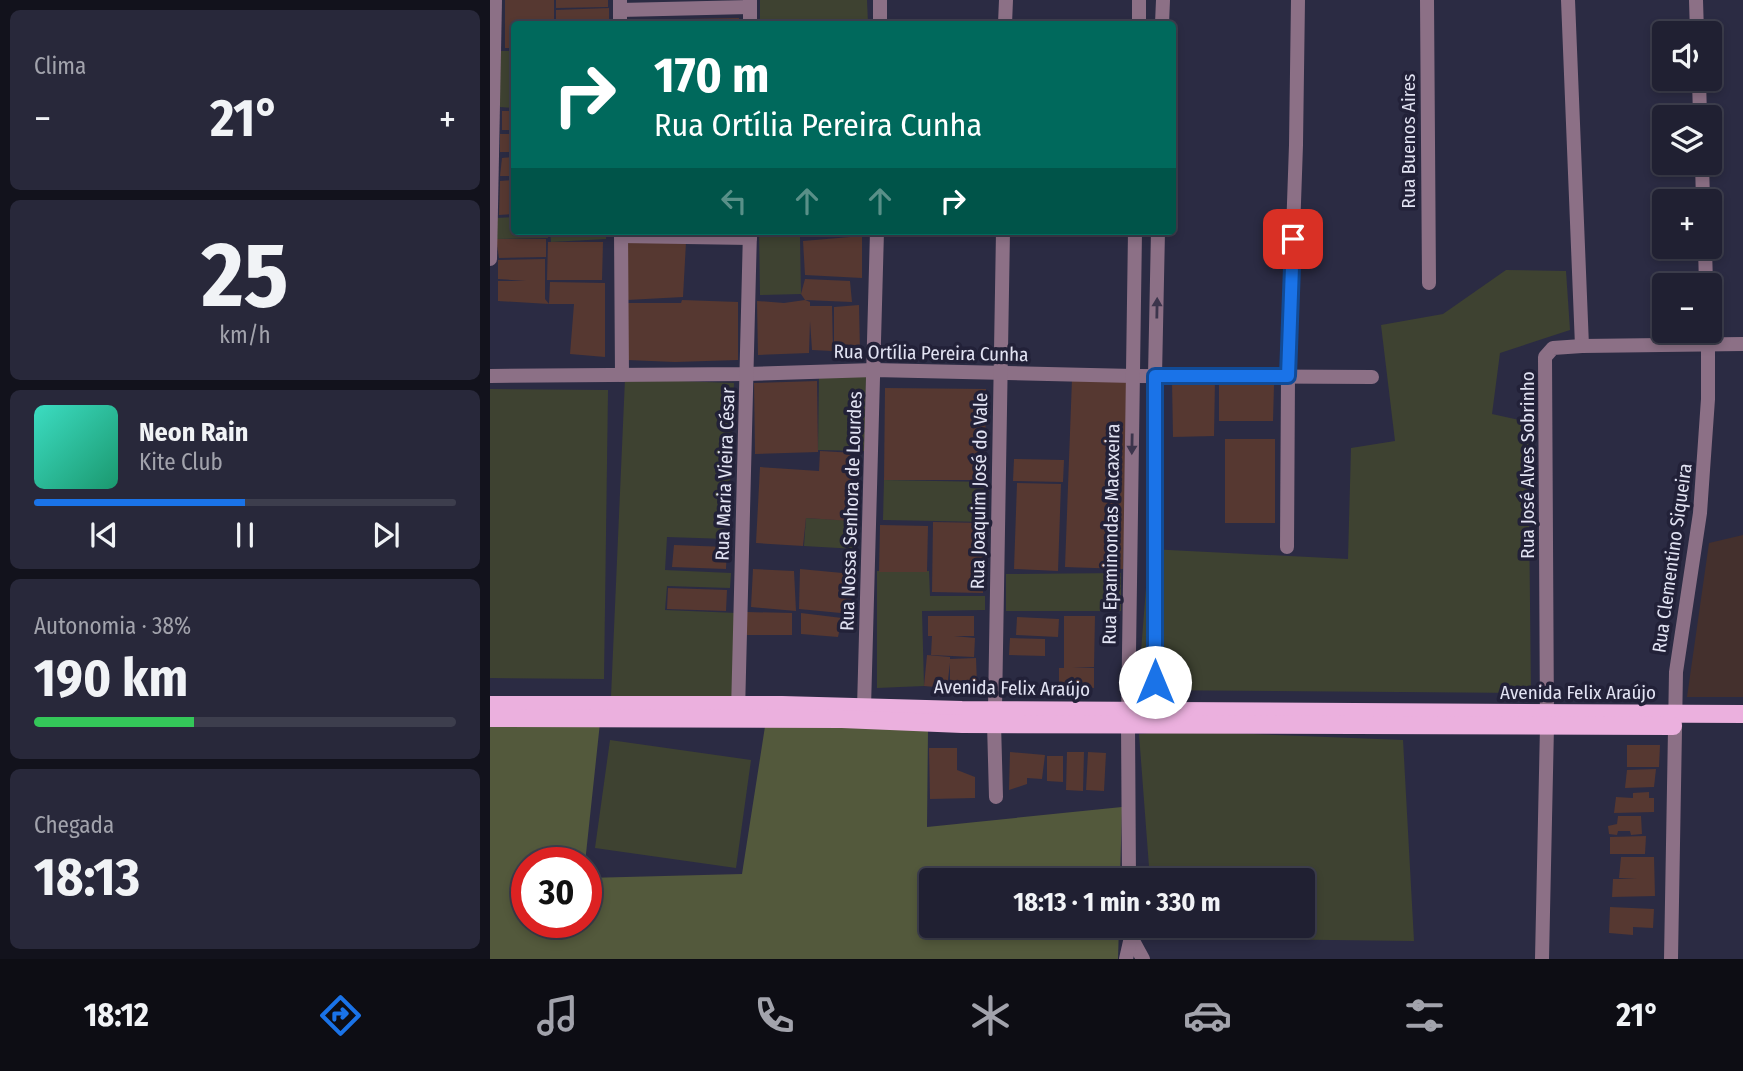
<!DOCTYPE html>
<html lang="pt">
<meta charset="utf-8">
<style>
body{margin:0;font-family:"Fira Sans Condensed",sans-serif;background:#28283a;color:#f1f3f6;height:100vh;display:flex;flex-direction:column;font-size:26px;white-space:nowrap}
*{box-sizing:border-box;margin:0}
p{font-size:23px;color:#a2a3ac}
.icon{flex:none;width:38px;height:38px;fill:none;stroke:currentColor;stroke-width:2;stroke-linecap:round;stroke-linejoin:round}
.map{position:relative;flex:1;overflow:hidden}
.details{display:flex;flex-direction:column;gap:10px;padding:10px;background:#12121c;width:490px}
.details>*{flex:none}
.hud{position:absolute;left:21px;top:21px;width:665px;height:214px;border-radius:7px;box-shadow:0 4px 10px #0003,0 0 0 2px #3d3e4d;background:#00695c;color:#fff;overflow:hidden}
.buttons{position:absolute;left:1162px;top:21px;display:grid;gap:14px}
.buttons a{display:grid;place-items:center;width:70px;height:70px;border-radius:7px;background:#202032;box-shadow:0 4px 10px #0003,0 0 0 2px #3d3e4d;font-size:35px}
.speed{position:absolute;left:21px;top:847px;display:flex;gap:14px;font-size:35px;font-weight:700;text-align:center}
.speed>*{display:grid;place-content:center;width:91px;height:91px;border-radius:50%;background:#202032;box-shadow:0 4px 10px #0003,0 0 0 2px #3d3e4d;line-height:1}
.speed .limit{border:10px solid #d22;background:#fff;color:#111}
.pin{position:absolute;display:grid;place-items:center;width:60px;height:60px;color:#fff;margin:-30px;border-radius:14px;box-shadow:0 4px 10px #0006}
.me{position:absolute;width:77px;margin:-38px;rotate:0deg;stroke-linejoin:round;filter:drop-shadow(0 0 5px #0008)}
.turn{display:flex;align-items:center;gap:24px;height:147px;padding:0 28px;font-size:32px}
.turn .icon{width:91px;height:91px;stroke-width:2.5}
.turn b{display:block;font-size:49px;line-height:60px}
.lanes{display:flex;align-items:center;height:66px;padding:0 28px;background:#0003;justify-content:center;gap:35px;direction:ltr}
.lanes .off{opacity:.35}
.big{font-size:52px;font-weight:700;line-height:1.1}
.details .widget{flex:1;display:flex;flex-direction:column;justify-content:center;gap:10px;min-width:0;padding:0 24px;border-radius:10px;background:#28283a}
.details .dial{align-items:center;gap:0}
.dial b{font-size:91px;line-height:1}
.song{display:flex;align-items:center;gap:21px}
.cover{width:84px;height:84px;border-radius:10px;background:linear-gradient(135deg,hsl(170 70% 55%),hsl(160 70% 35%))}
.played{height:7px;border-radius:4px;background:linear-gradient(90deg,#1a73e8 50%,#3d3e4d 50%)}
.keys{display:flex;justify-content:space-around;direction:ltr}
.heat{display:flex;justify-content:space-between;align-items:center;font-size:38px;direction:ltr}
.charge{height:10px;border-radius:5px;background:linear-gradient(90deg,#34c759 38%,#3d3e4d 0)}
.trip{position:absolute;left:429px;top:868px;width:396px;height:70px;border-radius:7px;background:#202032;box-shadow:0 4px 10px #0003,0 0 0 2px #3d3e4d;font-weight:700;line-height:70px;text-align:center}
.tabs{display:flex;height:112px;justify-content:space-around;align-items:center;background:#0d0d14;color:#a2a3ac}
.tabs .icon{width:49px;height:49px}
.tabs .current{color:#1a73e8}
.tabs b{font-size:32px;color:#f1f3f6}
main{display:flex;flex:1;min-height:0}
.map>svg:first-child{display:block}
.education{fill:#44302d}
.green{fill:#3e4231}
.forest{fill:#53593c}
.building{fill:#563831}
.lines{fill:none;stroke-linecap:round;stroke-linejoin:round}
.minor{stroke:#8c7086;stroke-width:14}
.major{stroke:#ebb0de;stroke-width:18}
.oneway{fill:#3c354c}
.route-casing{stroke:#114b97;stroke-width:18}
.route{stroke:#1a73e8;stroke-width:12}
.labels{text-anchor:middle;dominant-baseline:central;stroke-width:7;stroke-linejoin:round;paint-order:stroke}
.street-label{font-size:19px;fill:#e2e3f3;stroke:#222138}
</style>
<main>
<section class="details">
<div class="widget"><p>Clima</p>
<div class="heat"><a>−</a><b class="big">21°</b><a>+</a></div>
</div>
<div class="widget dial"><b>25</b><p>km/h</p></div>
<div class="widget">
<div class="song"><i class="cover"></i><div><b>Neon Rain</b><p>Kite Club</p></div></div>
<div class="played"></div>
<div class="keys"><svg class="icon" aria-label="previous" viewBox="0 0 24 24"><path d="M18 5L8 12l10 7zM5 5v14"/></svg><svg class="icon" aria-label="pause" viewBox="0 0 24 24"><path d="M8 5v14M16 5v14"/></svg><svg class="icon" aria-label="next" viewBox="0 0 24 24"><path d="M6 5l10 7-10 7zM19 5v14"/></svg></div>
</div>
<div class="widget"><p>Autonomia · 38%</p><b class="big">190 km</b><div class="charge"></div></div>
<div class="widget"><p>Chegada</p><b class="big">18:13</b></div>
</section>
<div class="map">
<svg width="1253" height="959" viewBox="0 0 1253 959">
<rect width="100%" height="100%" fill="#2b2b43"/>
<polygon class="education" points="1253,535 1253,697 1197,697 1219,543"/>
<g class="green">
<polygon points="270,0 377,0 378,24 270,24"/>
<polygon points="10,51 24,51 24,108 10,107"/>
<polygon points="24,217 24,231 58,231 58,238 6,239 6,218"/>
<polygon points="60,231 116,231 116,239 61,242"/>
<polygon points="269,231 373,231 373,235 310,237 311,294 270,295"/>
<polygon points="1016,270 1076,271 1080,330 1010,353 1002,414 1038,422 1041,693 648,690 659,549 858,559 861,448 905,441 891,325 953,314"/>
<polygon points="329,376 376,376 375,451 328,450"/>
<polygon points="135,379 244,383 238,539 177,537 175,570 241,573 240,588 177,586 175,610 247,613 243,702 121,697"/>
<polygon points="0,389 118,390 114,679 0,678"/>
<polygon points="394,480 499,482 498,522 393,520"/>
<polygon points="316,518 368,521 366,549 314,546"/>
<polygon points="387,571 439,571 440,596 495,596 495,610 432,611 434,686 387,688"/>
<polygon points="631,573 631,611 516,611 516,574"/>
<polygon points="685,731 913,740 924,941 665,938 664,926 812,926 812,880 660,880 649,734"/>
<polygon points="120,740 261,760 246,868 105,848"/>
</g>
<polygon class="forest" points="0,702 112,704 95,863 37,863 37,922 96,922 96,878 252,874 276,720 438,730 437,827 632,807 630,880 441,880 441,926 629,926 628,959 0,959"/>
<g class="building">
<polygon points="15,0 64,0 64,24 24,24 24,48 15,48"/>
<polygon points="66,0 118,0 118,7 66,8"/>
<polygon points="119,8 119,24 66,24 66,10"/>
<polygon points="249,18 249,24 194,24 194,19"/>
<polygon points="171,19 171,22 190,21 190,24 144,24 143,20"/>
<rect x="12" y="111" width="12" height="19"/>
<rect x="10" y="134" width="14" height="18"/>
<polygon points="24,157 24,176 10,176 12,158"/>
<polygon points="24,180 24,214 9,215 10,181"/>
<polygon points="372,236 372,278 315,275 313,241"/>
<polygon points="6,239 56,239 56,257 9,258"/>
<polygon points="135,240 196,242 193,297 137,300"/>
<polygon points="58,242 113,242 112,280 57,280"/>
<polygon points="55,259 55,299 59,304 8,301 8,281 36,281 8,279 8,260"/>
<polygon points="315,279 360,281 362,302 315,300 320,302 320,306 342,306 343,351 322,350 320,321 319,353 268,355 267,301 294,303 315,300 311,294"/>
<polygon points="60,282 115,283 115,357 80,354 84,304 59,304"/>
<polygon points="192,300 248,302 248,360 185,362 137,360 134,303 191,303"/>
<polygon points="369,305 370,353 344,353 344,307"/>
<polygon points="582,379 639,381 633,569 575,567"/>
<polygon points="725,379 724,436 683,437 682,380"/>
<polygon points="327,381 328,452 265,454 264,383"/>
<polygon points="729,385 784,385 783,421 729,421"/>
<polygon points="395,388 496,389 495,480 394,480"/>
<rect x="735" y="439" width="50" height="84"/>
<polygon points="330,451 365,453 361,521 316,518 313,546 266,543 270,467 329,471"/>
<polygon points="524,459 574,460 573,482 523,481"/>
<polygon points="527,483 571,484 568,571 524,569"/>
<polygon points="443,522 494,523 493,593 442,592"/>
<polygon points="390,525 438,526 437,572 389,572"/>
<polygon points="184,545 237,547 236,569 182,567"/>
<polygon points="263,569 304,571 306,611 261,607"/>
<polygon points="310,569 363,574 361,614 309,609"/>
<polygon points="178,588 237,590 236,611 177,609"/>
<polygon points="257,612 302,613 302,635 257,635"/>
<polygon points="311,613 352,618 348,637 311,634"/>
<polygon points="438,616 484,616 484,636 464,636 485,638 484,657 441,655 442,636 438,636"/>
<polygon points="574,616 605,616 604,667 582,667 604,668 604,688 569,687 569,668 574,668"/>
<polygon points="527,617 569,619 568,637 526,635"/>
<polygon points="520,638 555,639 555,656 519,655"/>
<polygon points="437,655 460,657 460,659 486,658 487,685 460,686 460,663 457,688 434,686"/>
<polygon points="1137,745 1170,745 1169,767 1137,767"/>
<polygon points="439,748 467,748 467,770 485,777 485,798 440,799"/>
<polygon points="520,752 555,755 552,779 537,778 537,784 519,790"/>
<polygon points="577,752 594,752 593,791 576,790"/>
<polygon points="598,752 616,753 614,791 596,790"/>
<polygon points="557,756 573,756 573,782 557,781"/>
<polygon points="1166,769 1164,787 1135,788 1137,770"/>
<polygon points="1159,792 1159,798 1164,798 1164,812 1124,813 1126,797 1143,798 1143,793"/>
<polygon points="1128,816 1151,816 1152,834 1141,835 1140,831 1128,831 1127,835 1119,834 1118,826 1127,824"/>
<polygon points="1156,836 1155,854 1120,854 1120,837"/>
<polygon points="1131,857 1164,857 1165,896 1122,897 1123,879 1147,879 1129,878"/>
<polygon points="1120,907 1164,909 1163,928 1143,927 1143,935 1119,933"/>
</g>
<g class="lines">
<g class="minor">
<polyline points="937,0 939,283"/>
<polyline points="1078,0 1092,346"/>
<polyline points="1206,0 1207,33"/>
<polyline points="130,10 260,7"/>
<polyline points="130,24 130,0"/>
<polyline points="260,24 260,0"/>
<polyline points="390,24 390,0"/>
<polyline points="515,24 516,0"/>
<polyline points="649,24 649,0"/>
<polyline points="672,24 673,0"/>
<polyline points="1209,79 1210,117"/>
<polyline points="1212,163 1213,201"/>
<polyline points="131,231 132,375"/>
<polyline points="131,236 260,238"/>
<polyline points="1215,247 1216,285"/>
<polyline points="0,259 5,0"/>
<polyline points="0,376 257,374 384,370 643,376 882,377"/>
<polyline points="797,547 798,376 806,145 808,0"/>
<polyline points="374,708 387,231"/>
<polyline points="505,709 513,231"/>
<polyline points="248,712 260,231"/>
<polyline points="666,720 665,376 668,231"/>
<polyline points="504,723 506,797"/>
<polyline points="639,880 638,723 645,231"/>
<polyline points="639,926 641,937 653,959"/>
<polyline points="636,959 641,937"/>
<polyline points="1052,959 1057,726 1055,357 1063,348 1092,346 1253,344"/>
<polyline points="1181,959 1186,672 1210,513 1218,399 1218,331"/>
</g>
<g class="major">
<polyline points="0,705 292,705 472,710 1253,714"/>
<polyline points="0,718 352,719 472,724 1183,726"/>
</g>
</g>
<defs><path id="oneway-solid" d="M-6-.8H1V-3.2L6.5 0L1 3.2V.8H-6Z" transform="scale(1.75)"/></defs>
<g class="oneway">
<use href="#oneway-solid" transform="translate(667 308) rotate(-89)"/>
<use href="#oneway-solid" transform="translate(642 444) rotate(91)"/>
</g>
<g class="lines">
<defs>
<polyline id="route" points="665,682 665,376 798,376 803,239"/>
</defs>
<use href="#route" class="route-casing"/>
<use href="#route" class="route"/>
</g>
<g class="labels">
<g class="street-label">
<text transform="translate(918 141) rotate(-90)">Rua Buenos Aires</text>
<text transform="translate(441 353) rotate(1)">Rua Ortília Pereira Cunha</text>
<text transform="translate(1037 465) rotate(-90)">Rua José Alves Sobrinho</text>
<text transform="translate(235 474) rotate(-88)">Rua Maria Vieira César</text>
<text transform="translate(489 491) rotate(-89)">Rua Joaquim José do Vale</text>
<text transform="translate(361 511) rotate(-88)">Rua Nossa Senhora de Lourdes</text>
<text transform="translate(621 534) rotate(-89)">Rua Epaminondas Macaxeira</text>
<text transform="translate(1182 558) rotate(-82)">Rua Clementino Siqueira</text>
<text transform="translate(522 688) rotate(1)">Avenida Felix Araújo</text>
<text x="1088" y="692">Avenida Felix Araújo</text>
</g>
</g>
</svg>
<div class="buttons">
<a><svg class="icon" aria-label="sound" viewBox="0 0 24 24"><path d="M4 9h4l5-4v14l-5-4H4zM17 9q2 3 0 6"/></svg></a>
<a><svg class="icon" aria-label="layers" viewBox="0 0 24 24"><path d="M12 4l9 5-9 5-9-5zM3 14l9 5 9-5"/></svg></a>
<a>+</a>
<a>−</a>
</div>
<div class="speed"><div class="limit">30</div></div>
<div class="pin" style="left:803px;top:239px;background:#d93025"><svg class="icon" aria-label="arrive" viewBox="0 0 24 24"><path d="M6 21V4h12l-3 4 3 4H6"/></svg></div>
<svg class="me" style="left:665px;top:682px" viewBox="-20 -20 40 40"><circle r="19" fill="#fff"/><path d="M0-13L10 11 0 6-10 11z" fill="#1a73e8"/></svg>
<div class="trip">18:13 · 1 min · 330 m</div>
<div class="hud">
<div class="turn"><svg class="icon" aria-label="right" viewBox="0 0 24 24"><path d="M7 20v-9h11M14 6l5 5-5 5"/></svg><div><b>170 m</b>Rua Ortília Pereira Cunha</div></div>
<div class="lanes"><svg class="icon off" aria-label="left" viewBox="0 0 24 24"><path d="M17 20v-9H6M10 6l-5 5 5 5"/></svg><svg class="icon off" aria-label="ahead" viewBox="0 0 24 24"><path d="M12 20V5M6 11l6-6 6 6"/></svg><svg class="icon off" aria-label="ahead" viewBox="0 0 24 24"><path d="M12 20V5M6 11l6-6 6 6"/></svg><svg class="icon" aria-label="right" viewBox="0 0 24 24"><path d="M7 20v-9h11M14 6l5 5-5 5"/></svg></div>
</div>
</div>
</main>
<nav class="tabs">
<b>18:12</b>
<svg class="icon current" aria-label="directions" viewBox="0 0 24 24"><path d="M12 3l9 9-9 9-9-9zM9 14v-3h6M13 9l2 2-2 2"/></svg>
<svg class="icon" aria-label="music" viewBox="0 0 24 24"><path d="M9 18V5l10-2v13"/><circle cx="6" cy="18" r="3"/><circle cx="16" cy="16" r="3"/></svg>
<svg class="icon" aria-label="phone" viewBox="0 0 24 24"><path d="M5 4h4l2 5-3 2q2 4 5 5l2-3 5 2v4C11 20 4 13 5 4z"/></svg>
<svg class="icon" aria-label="climate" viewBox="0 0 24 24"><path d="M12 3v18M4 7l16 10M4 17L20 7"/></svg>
<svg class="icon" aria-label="car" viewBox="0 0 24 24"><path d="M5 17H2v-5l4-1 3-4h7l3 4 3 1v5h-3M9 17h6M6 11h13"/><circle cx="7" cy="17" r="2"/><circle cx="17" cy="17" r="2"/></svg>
<svg class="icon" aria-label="filters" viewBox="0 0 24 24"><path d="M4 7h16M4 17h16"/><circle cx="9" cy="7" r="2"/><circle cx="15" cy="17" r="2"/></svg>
<b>21°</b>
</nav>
